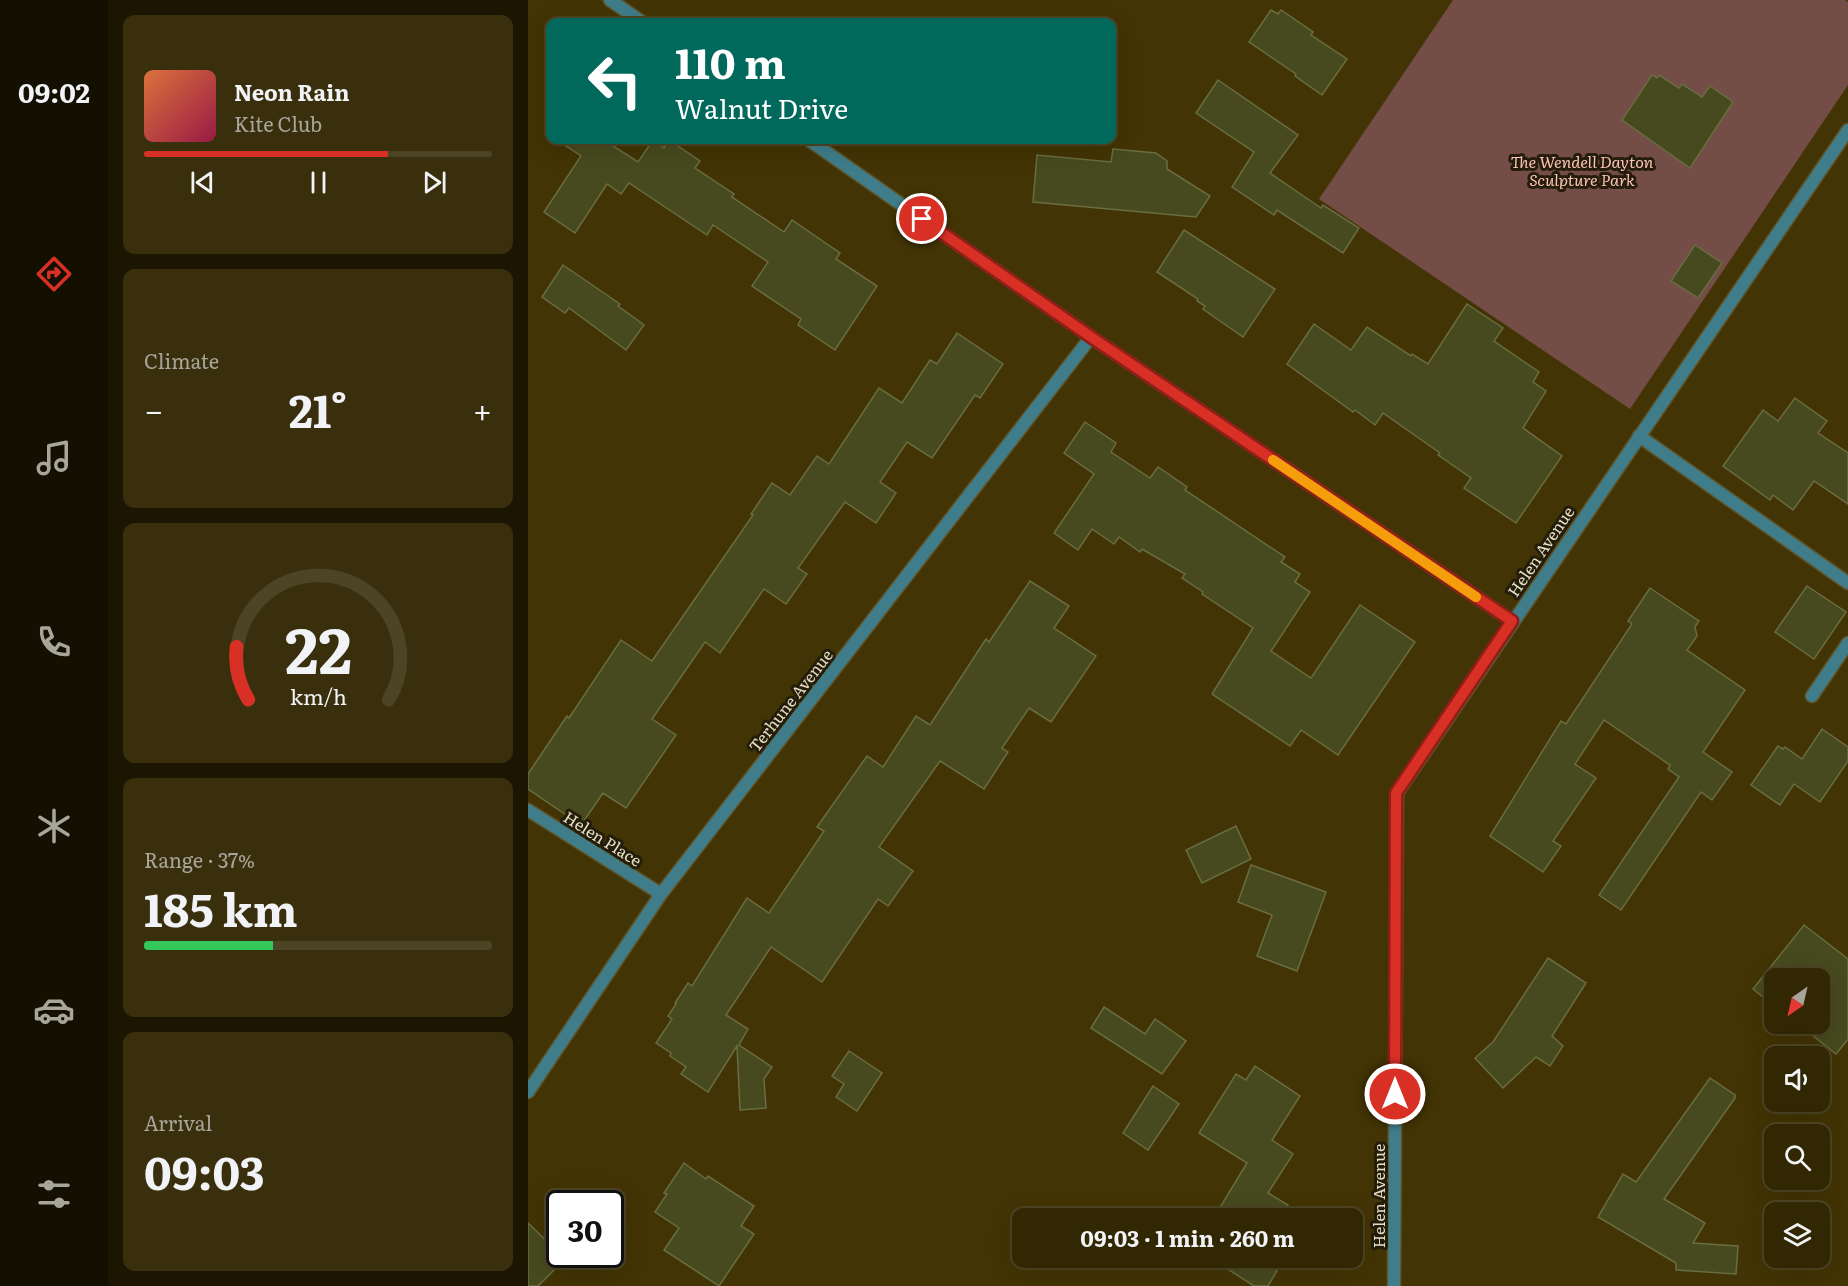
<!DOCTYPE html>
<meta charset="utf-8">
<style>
body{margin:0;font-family:Literata,serif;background:#3a2f0d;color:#f1f3f6;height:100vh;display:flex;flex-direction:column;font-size:22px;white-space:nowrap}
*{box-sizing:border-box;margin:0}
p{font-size:20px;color:#a8a59a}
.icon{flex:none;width:33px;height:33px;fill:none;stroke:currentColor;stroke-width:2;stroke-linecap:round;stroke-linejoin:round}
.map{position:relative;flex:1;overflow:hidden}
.sheet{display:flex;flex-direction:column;gap:15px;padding:15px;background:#1c1502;width:420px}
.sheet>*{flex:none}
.top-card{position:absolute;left:18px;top:18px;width:570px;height:126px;border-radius:12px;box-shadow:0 6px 24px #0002,0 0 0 2px #4d4425;background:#00695c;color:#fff;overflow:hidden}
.needle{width:39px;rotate:214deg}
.fabs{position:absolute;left:1236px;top:968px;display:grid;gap:12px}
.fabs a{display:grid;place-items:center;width:66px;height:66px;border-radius:12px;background:#322703;box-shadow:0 6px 24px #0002,0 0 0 2px #4d4425;font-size:30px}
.speed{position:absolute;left:18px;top:1190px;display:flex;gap:12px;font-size:30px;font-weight:700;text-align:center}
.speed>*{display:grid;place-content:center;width:78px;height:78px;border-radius:50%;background:#322703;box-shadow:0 6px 24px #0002,0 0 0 2px #4d4425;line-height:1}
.speed .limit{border:3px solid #111;border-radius:9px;background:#fff;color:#111}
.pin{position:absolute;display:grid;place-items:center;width:51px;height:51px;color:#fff;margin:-26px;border:3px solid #fff;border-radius:50%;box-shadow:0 2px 6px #0007}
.me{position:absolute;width:66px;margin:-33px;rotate:0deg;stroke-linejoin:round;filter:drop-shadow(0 0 4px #0008)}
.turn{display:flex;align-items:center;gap:21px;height:126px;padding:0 30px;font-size:27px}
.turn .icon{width:78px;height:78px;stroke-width:2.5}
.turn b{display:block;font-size:42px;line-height:51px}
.big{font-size:45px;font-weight:700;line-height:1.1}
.sheet .card{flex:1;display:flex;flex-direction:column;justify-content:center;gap:9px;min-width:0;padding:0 21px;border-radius:12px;background:#3a2f0d}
.sheet .dial{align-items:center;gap:0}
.dial svg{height:156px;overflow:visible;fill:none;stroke:#4d4425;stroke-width:7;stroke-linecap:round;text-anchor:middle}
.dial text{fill:#f1f3f6;stroke:none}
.song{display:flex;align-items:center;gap:18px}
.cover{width:72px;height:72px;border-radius:9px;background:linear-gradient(135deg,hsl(20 70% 55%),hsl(340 70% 35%))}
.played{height:6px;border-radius:3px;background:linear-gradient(90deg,#d93025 70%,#4d4425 70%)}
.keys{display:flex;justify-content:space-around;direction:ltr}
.heat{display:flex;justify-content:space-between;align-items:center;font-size:33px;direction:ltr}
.charge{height:9px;border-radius:4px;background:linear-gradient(90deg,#34c759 37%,#4d4425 0)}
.trip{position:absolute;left:484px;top:1208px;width:351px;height:60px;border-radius:12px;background:#322703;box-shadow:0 6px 24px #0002,0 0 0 2px #4d4425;font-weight:700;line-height:60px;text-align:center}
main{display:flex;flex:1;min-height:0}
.dock{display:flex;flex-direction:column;width:108px;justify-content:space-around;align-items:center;background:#141001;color:#a8a59a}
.dock .icon{width:42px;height:42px}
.dock .on{color:#d93025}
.dock b{font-size:27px;color:#f1f3f6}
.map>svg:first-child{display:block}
.green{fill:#734d46}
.building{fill:#474a1e;stroke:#696d40;stroke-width:1.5}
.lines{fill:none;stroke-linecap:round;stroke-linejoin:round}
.lane-casing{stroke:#605327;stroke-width:15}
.street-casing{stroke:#605327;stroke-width:15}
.lane{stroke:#3f7d8a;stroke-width:12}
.street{stroke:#3f7d8a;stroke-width:12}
.route-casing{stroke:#8d1f18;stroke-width:15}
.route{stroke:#d93025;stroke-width:10}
.slow{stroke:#f59e0b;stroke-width:10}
.labels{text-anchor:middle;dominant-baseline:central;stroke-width:6;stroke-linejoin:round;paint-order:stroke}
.park-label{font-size:16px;font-style:italic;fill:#fdc2b5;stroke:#231d0a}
.street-label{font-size:16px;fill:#e7dfc8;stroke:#231d0a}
</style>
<main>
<nav class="dock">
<b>09:02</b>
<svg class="icon on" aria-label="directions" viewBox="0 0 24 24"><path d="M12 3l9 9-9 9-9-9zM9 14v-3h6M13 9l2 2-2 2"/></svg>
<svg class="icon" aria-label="music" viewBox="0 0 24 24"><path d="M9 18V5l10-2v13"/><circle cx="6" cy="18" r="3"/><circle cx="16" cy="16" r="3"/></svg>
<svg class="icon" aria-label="phone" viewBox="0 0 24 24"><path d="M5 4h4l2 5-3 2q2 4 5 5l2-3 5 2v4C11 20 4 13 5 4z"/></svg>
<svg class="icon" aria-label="climate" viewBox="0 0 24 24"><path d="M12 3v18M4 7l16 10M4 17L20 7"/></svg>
<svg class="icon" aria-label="car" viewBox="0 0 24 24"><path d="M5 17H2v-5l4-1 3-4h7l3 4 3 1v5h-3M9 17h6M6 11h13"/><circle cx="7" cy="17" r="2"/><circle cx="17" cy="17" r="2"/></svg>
<svg class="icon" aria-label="filters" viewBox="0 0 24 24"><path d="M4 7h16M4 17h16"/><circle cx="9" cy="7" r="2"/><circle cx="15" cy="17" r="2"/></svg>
</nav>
<section class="sheet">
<div class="card">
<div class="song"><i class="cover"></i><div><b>Neon Rain</b><p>Kite Club</p></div></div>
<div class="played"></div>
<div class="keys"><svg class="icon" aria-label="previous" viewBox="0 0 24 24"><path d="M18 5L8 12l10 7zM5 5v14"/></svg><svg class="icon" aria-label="pause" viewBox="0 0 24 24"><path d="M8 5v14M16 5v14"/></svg><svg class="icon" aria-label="next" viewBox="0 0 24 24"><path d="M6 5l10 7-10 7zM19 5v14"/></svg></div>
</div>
<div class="card"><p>Climate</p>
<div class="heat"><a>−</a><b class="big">21°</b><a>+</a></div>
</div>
<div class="card dial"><svg viewBox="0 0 100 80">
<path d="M14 69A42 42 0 1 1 86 69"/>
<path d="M14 69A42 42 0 0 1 8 42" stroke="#d93025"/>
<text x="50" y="56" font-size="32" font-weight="700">22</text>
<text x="50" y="72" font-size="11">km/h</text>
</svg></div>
<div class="card"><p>Range · 37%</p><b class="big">185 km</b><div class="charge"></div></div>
<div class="card"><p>Arrival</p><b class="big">09:03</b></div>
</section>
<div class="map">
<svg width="1320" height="1286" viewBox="0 0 1320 1286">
<rect width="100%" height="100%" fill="#423404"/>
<polygon class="green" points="925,0 1317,0 1320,2 1320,85 1102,409 791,199"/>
<g class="building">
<polygon points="743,10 750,14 753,10 785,32 783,35 819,59 794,95 767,76 768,74 721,42"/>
<polygon points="1124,75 1129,78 1131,75 1151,88 1154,84 1174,97 1182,86 1205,102 1162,168 1094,120"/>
<polygon points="690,80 770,135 742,173 793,208 795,205 831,228 815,253 749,210 746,215 704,187 726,152 668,113"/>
<polygon points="29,140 76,140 110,162 125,140 136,148 141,140 172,161 167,168 206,194 204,197 256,232 264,220 312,253 308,259 349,286 307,350 270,325 273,319 224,286 240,262 185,225 179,235 101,183 93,194 79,184 47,233 16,212 53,156"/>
<polygon points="585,149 628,153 639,161 639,169 682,196 668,217 505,202 509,155 583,162"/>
<polygon points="656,230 747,289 715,337 675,309 677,306 669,301 670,299 629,272"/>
<polygon points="1167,245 1194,263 1170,298 1143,281"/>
<polygon points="35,265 92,304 90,306 116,325 98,350 41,308 37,313 14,297"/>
<polygon points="939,304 975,328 966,341 1011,372 1005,382 1018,391 995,428 1034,456 988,523 936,488 943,478 910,455 912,453 855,413 847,425 827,410 825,412 759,364 786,324 823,350 839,327 883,356 884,354 900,364"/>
<polygon points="429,333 475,364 452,398 447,395 404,458 379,442 352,482 368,493 348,523 317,502 270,568 279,574 258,604 236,589 192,653 177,642 124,719 148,735 98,808 75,793 53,825 0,789 0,774 39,716 41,718 93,640 124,661 225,515 223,514 244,483 262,495 289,456 301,464 351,388 374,403 402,360 409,364"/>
<polygon points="1267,398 1299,421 1290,433 1320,453 1320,504 1286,481 1265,510 1245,495 1242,500 1195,466 1235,410 1250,421"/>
<polygon points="557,422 588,443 583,452 622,478 630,467 659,487 657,490 757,557 753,562 772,574 767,582 782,592 743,651 783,678 832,605 887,642 810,755 773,730 762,746 684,694 725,628 674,594 675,592 654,578 657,574 614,549 612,552 591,537 586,544 564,529 550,550 526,533 566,474 536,453"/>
<polygon points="502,581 541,606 526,628 568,656 523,722 501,708 474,748 480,752 456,789 412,761 351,847 385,871 360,906 350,899 294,982 243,947 198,1015 220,1029 211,1045 244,1067 236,1079 238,1108 212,1110 209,1046 180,1092 153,1074 158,1067 142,1056 143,1053 128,1043 144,1019 140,1016 148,1004 147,1003 160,983 164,986 219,898 241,913 296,831 289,827 339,756 355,767 388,716 402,725 458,639 461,642"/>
<polygon points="1279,586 1318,612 1286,659 1247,632"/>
<polygon points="1122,588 1171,621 1167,627 1169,636 1159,650 1217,690 1175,752 1204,772 1184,800 1173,792 1093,910 1071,895 1151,777 1140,769 1142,765 1076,720 1047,764 1068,778 1025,841 1033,846 1015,872 962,836 1033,721 1038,724 1104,624 1100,621"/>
<polygon points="1294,729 1320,747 1320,761 1292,802 1266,784 1252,805 1223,785 1250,746 1255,749 1257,747 1274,759"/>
<polygon points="708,826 723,859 674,883 658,850"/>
<polygon points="723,865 798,892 769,971 729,956 744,915 710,902"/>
<polygon points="1276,925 1320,959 1320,1039 1308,1054 1269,1023 1292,1023 1292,978 1246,978 1246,1006 1225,989"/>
<polygon points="1020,958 1058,983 1024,1036 1035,1046 1022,1066 1008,1057 975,1088 947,1058 965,1042"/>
<polygon points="576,1007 617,1034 627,1019 658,1041 634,1074 563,1028"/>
<polygon points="321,1051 354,1073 329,1111 308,1097 316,1084 304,1076"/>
<polygon points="727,1066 772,1096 744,1140 765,1154 740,1193 760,1205 759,1207 762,1210 757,1218 695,1218 688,1214 719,1163 671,1133 708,1074 718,1080"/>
<polygon points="1182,1078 1207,1095 1207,1098 1136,1199 1177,1223 1165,1243 1210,1246 1208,1274 1148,1270 1148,1263 1070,1217 1095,1174 1108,1182"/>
<polygon points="625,1086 651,1104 620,1150 595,1133"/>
<polygon points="156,1163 178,1179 180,1176 226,1206 213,1226 226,1234 191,1286 136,1250 151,1228 127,1212 139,1194 136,1193"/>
<polygon points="0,1223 37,1259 10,1286 0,1286"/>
<polygon points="681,1257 732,1257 731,1259 749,1271 740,1286 726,1286"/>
</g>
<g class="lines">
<defs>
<g id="lane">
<polyline points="1111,436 1320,583"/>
<polyline points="1284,696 1320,643"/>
</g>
<g id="street">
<polyline points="82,0 114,22"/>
<polyline points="281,140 563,337 984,621"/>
<polyline points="0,810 133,894"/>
<polyline points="0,1092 133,894 563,337"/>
<polyline points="866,1286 869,793 1320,130"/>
</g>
</defs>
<use href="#lane" class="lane-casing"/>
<use href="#street" class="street-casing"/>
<use href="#lane" class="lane"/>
<use href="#street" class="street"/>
</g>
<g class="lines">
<defs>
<polyline id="route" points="394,219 563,337 984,621 868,793 867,1094"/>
</defs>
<use href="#route" class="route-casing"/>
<use href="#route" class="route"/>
<polyline class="slow" points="745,460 948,597"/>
</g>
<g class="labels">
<g class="park-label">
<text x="1054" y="161">The Wendell Dayton<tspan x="1054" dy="18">Sculpture Park</tspan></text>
</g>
<g class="street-label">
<text transform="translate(1012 551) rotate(-56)">Helen Avenue</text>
<text transform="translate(262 700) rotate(-52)">Terhune Avenue</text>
<text transform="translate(75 838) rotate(32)">Helen Place</text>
<text transform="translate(850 1196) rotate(-90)">Helen Avenue</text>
</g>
</g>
</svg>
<div class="fabs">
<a><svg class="needle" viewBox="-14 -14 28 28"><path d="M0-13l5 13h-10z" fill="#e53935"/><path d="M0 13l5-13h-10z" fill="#a8a59a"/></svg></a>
<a><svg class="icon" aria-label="sound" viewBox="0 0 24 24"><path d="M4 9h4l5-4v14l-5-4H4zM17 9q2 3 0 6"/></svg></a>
<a><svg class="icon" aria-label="search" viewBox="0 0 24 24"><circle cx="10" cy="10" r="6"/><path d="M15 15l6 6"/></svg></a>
<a><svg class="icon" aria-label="layers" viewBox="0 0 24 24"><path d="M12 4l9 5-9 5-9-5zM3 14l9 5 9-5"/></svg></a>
</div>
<div class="speed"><div class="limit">30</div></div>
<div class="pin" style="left:394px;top:219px;background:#d93025"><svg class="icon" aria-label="arrive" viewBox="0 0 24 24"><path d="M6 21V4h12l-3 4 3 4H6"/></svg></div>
<svg class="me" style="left:867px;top:1094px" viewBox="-20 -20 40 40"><circle r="17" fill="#d93025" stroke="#fff" stroke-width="3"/><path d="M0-11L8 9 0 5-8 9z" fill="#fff"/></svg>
<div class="trip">09:03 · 1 min · 260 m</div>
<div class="top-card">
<div class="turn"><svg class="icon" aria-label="left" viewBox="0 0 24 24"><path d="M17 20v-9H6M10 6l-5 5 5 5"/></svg><div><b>110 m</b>Walnut Drive</div></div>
</div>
</div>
</main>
